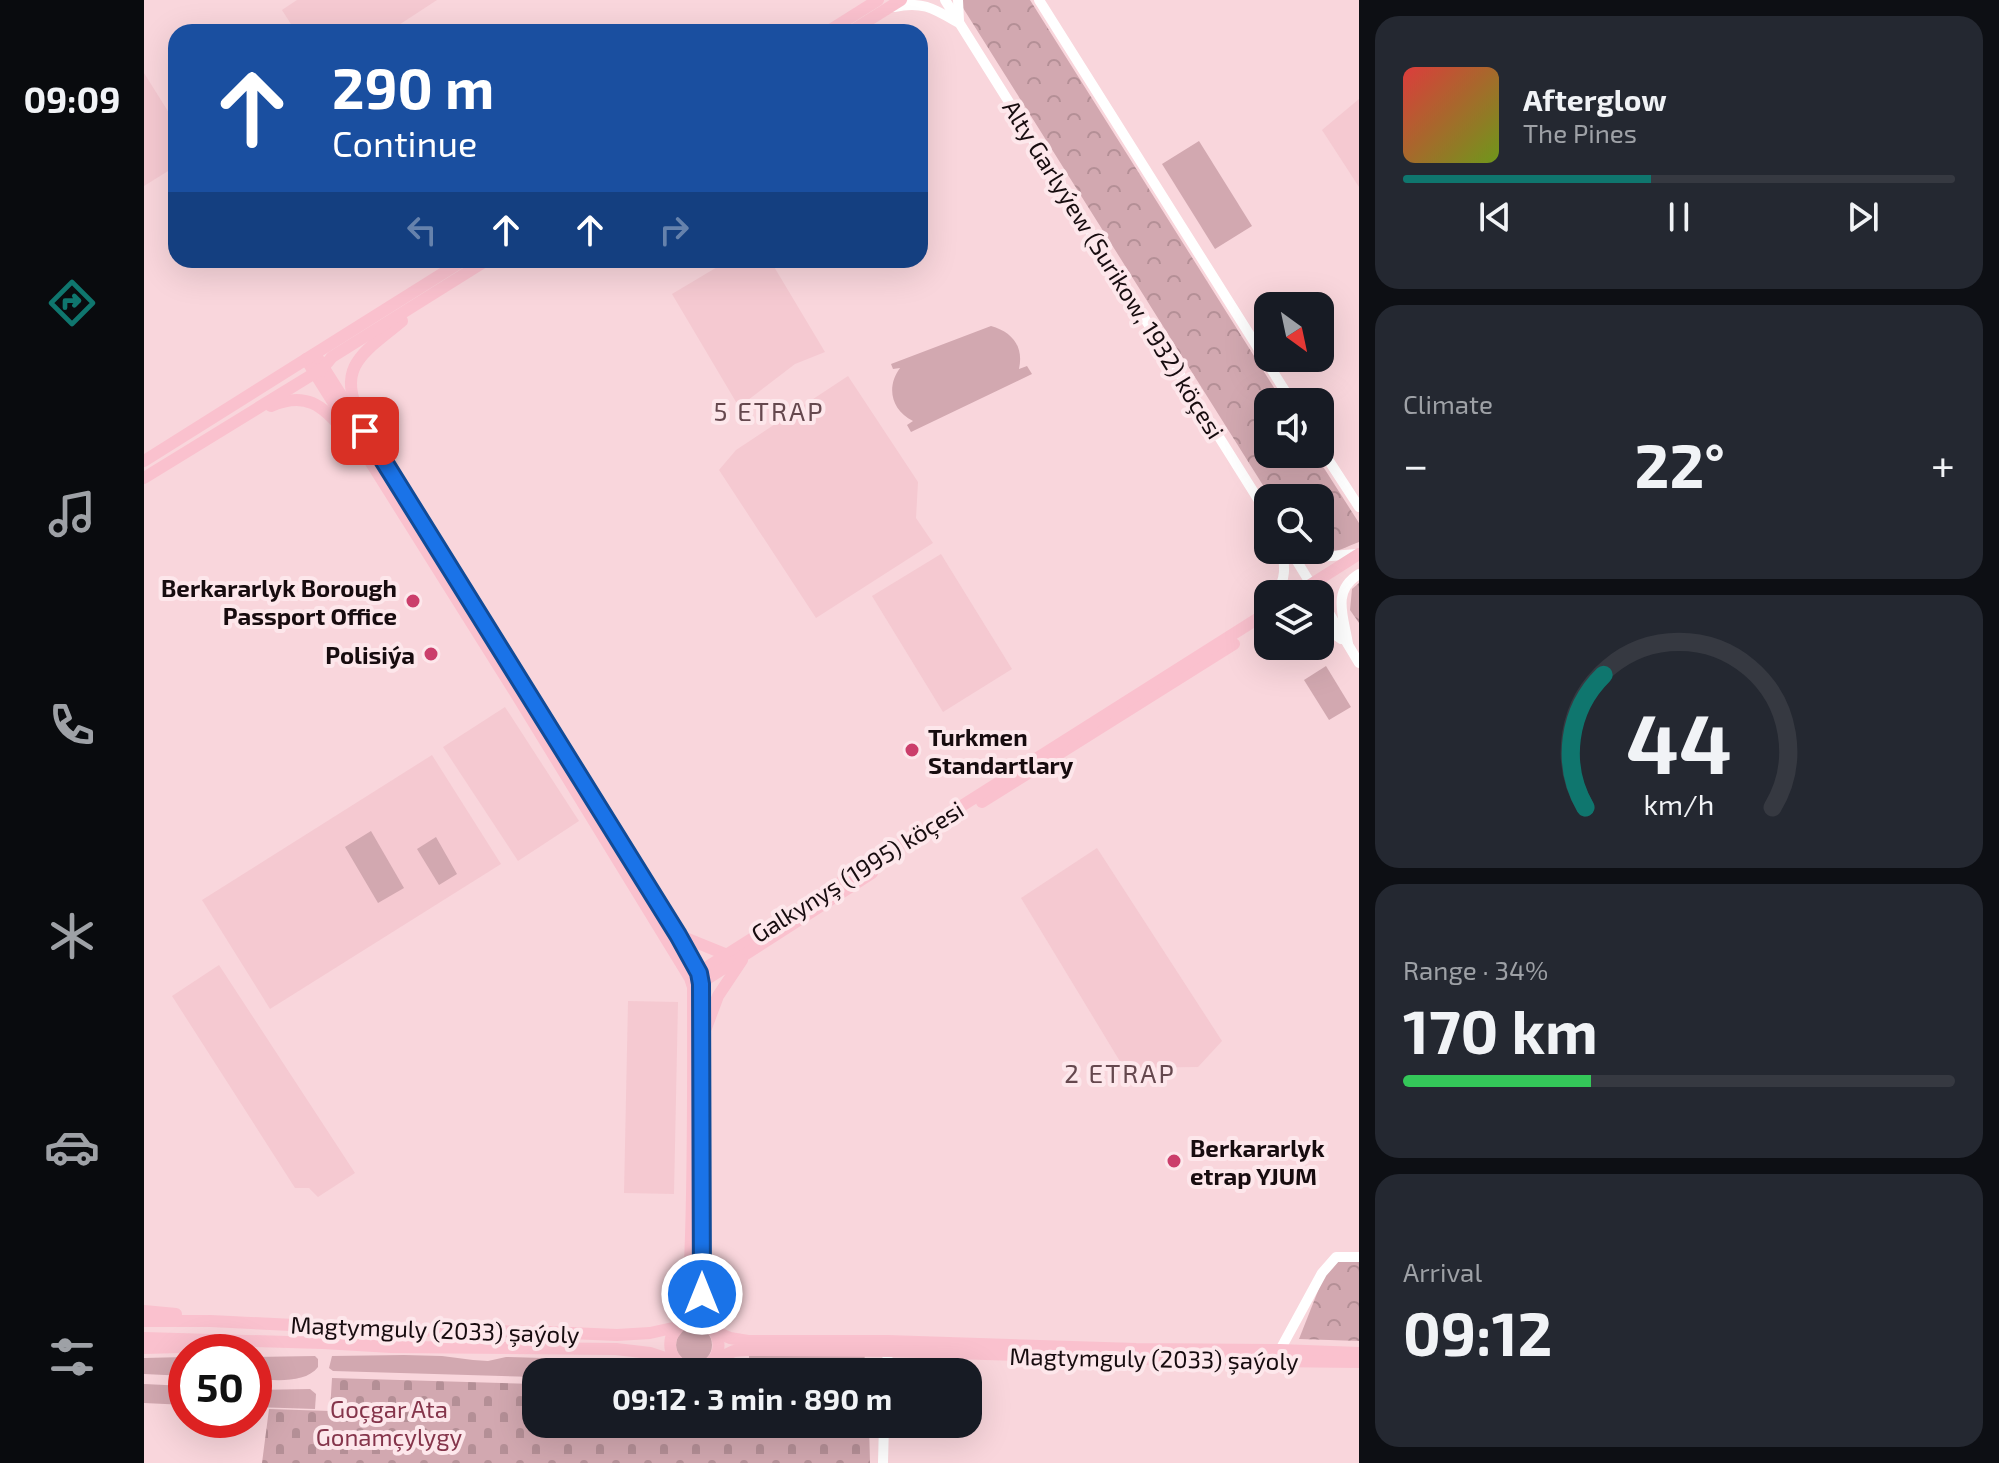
<!DOCTYPE html>
<meta charset="utf-8">
<style>
body{margin:0;font-family:"Exo 2",sans-serif;background:#242831;color:#f1f3f6;height:100vh;display:flex;flex-direction:column;font-size:30px;white-space:nowrap}
*{box-sizing:border-box;margin:0}
p{font-size:26px;color:#9ea1a6}
.icon{flex:none;width:44px;height:44px;fill:none;stroke:currentColor;stroke-width:2;stroke-linecap:round;stroke-linejoin:round}
.map{position:relative;flex:1;overflow:hidden}
.drawer{display:flex;flex-direction:column;gap:16px;padding:16px;background:#0d0f14;width:640px}
.drawer>*{flex:none}
.banner{position:absolute;left:24px;top:24px;width:760px;height:244px;border-radius:24px;box-shadow:0 8px 32px #0002;background:#1a4fa0;color:#fff;overflow:hidden}
.needle{width:52px;rotate:147deg}
.tools{position:absolute;left:1110px;top:292px;display:grid;gap:16px}
.tools a{display:grid;place-items:center;width:80px;height:80px;border-radius:16px;background:#171b24;box-shadow:0 8px 32px #0002;font-size:40px}
.speed{position:absolute;left:24px;top:1334px;display:flex;gap:16px;font-size:40px;font-weight:700;text-align:center}
.speed>*{display:grid;place-content:center;width:104px;height:104px;border-radius:50%;background:#171b24;box-shadow:0 8px 32px #0002;line-height:1}
.speed .limit{border:12px solid #d22;background:#fff;color:#111}
.pin{position:absolute;display:grid;place-items:center;width:68px;height:68px;color:#fff;margin:-34px;border-radius:16px;box-shadow:0 4px 12px #0006}
.me{position:absolute;width:88px;margin:-44px;rotate:0deg;stroke-linejoin:round;filter:drop-shadow(0 0 6px #0008)}
.turn{display:flex;align-items:center;gap:28px;height:168px;padding:0 32px;font-size:36px}
.turn .icon{width:104px;height:104px;stroke-width:2.5}
.turn b{display:block;font-size:56px;line-height:68px}
.lanes{display:flex;align-items:center;height:76px;padding:0 32px;background:#0003;justify-content:center;gap:40px;direction:ltr}
.lanes .off{opacity:.35}
.big{font-size:60px;font-weight:700;line-height:1.1}
.drawer .card{flex:1;display:flex;flex-direction:column;justify-content:center;gap:12px;min-width:0;padding:0 28px;border-radius:24px;background:#242831}
.drawer .dial{align-items:center;gap:0}
.dial svg{height:208px;overflow:visible;fill:none;stroke:#363941;stroke-width:7;stroke-linecap:round;text-anchor:middle}
.dial text{fill:#f1f3f6;stroke:none}
.song{display:flex;align-items:center;gap:24px}
.cover{width:96px;height:96px;border-radius:12px;background:linear-gradient(135deg,hsl(0 70% 55%),hsl(80 70% 35%))}
.played{height:8px;border-radius:4px;background:linear-gradient(90deg,#0f766e 45%,#363941 45%)}
.keys{display:flex;justify-content:space-around;direction:ltr}
.heat{display:flex;justify-content:space-between;align-items:center;font-size:44px;direction:ltr}
.charge{height:12px;border-radius:6px;background:linear-gradient(90deg,#34c759 34%,#363941 0)}
.trip{position:absolute;left:378px;top:1358px;width:460px;height:80px;border-radius:24px;background:#171b24;box-shadow:0 8px 32px #0002;font-weight:700;line-height:80px;text-align:center}
main{display:flex;flex:1;min-height:0}
.tabs{display:flex;flex-direction:column;width:144px;justify-content:space-around;align-items:center;background:#090b0e;color:#9ea1a6}
.tabs .icon{width:56px;height:56px}
.tabs .selected{color:#0f766e}
.tabs b{font-size:36px;color:#f1f3f6}
.map>svg:first-child{display:block}
.built{fill:#f5c9d1}
.grass{fill:#d2a8b0}
.cemetery{fill:url(#cemetery-stones)}
.park{fill:url(#park-crowns)}
.lines{fill:none;stroke-linecap:round;stroke-linejoin:round}
.minor{stroke:#fff;stroke-width:10}
.major{stroke:#fac1ce;stroke-width:12}
.route-casing{stroke:#114b97;stroke-width:20}
.route{stroke:#1a73e8;stroke-width:14}
.poi-dot{fill:#cb3e6b;stroke:#fde7eb;stroke-width:3}
.labels{text-anchor:middle;dominant-baseline:central;stroke-width:8;stroke-linejoin:round;paint-order:stroke}
.street-label{font-size:24px;fill:#170c0f;stroke:#fde7eb}
.poi-label{font-size:24px;font-weight:bold;fill:#170c0f;stroke:#fde7eb;text-anchor:end}
.park-label{font-size:24px;fill:#85354b;stroke:#fde7eb}
.neighbourhood-label{font-size:26px;letter-spacing:2px;fill:#65484e;stroke:#fde7eb}
</style>
<main>
<nav class="tabs">
<b>09:09</b>
<svg class="icon selected" aria-label="directions" viewBox="0 0 24 24"><path d="M12 3l9 9-9 9-9-9zM9 14v-3h6M13 9l2 2-2 2"/></svg>
<svg class="icon" aria-label="music" viewBox="0 0 24 24"><path d="M9 18V5l10-2v13"/><circle cx="6" cy="18" r="3"/><circle cx="16" cy="16" r="3"/></svg>
<svg class="icon" aria-label="phone" viewBox="0 0 24 24"><path d="M5 4h4l2 5-3 2q2 4 5 5l2-3 5 2v4C11 20 4 13 5 4z"/></svg>
<svg class="icon" aria-label="climate" viewBox="0 0 24 24"><path d="M12 3v18M4 7l16 10M4 17L20 7"/></svg>
<svg class="icon" aria-label="car" viewBox="0 0 24 24"><path d="M5 17H2v-5l4-1 3-4h7l3 4 3 1v5h-3M9 17h6M6 11h13"/><circle cx="7" cy="17" r="2"/><circle cx="17" cy="17" r="2"/></svg>
<svg class="icon" aria-label="filters" viewBox="0 0 24 24"><path d="M4 7h16M4 17h16"/><circle cx="9" cy="7" r="2"/><circle cx="15" cy="17" r="2"/></svg>
</nav>
<div class="map">
<svg width="1215" height="1463" viewBox="0 0 1215 1463">
<defs>
<pattern id="cemetery-stones" width="16" height="16" patternUnits="userSpaceOnUse" patternTransform="scale(2)"><rect width="16" height="16" fill="#d2a8b0"/><path d="M2 7V4a2 2 0 0 1 4 0v3zM10 15v-3a2 2 0 0 1 4 0v3z" fill="#b48f96"/></pattern>
<pattern id="park-crowns" width="20" height="18" patternUnits="userSpaceOnUse" patternTransform="scale(2)"><rect width="20" height="18" fill="#d2a8b0"/><path d="M2 6a3 3 0 1 1 6 0M12 15a3 3 0 1 1 6 0" fill="none" stroke="#b48f96"/></pattern>
</defs>
<rect width="100%" height="100%" fill="#f9d6dc"/>
<g class="built">
<polygon points="153,0 293,0 244,32 152,32 138,10"/>
<polygon points="0,73 32,124 32,166 0,186"/>
<polygon points="1215,99 1215,187 1178,130"/>
<polygon points="585,260 626,260 681,352 651,364 595,407 528,294"/>
<polygon points="704,376 774,482 772,518 789,543 672,618 575,470 592,450"/>
<polygon points="797,554 868,669 799,712 728,596"/>
<polygon points="361,707 435,821 374,861 299,747"/>
<polygon points="288,755 357,864 126,1009 58,900"/>
<polygon points="953,848 1078,1041 1054,1067 980,1068 877,898"/>
<polygon points="75,965 211,1173 174,1197 165,1188 151,1188 28,996"/>
<polygon points="484,1001 534,1002 530,1194 480,1193"/>
</g>
<g class="grass">
<polygon points="1055,141 1108,226 1071,249 1018,164"/>
<path d="M847 326C868 332 880 346 875 369L883 366 888 374 767 432 763 425 769 421C747 410 742 387 756 368L749 369 747 364Z"/>
<polygon points="1182,666 1207,707 1185,720 1160,680"/>
<polygon points="227,831 260,888 234,903 201,847"/>
<polygon points="292,837 313,874 295,885 273,849"/>
<circle cx="550" cy="1345" r="18"/>
<polygon points="260,1355 298,1356 329,1360 344,1361 362,1357 467,1360 494,1364 515,1372 392,1372 392,1377 189,1371 185,1368 188,1356"/>
<polygon points="605,1355 721,1356 720,1360 605,1358"/>
<path d="M171 1356 174 1359V1367C161 1384 130 1380 110 1379V1357Z"/>
<polygon points="42,1357 42,1376 0,1374 0,1358"/>
<polygon points="596,1363 679,1364 679,1372 582,1372"/>
<polygon points="685,1364 727,1365 727,1372 685,1372"/>
<polygon points="0,1384 42,1386 42,1405 0,1403"/>
<polygon points="166,1389 172,1394 171,1409 110,1407 110,1390"/>
</g>
<polygon class="cemetery" points="188,1378 392,1384 392,1424 725,1424 726,1463 118,1463 125,1409 186,1411"/>
<g class="park">
<path d="M814 0H886L1139 402H1124V454H1171L1215 523V542C1199 548 1183 558 1166 550H1176V498H1127Z"/>
<polygon points="1215,583 1215,623 1206,610 1208,589"/>
<polygon points="1215,1259 1215,1341 1155,1339 1185,1263"/>
</g>
<g class="lines">
<g class="minor">
<polyline points="801,0 1124,515"/>
<polyline points="814,0 815,21"/>
<polyline points="895,0 1148,402"/>
<path d="M750 7C778 1 789 8 813 22"/>
<polyline points="1176,447 1215,507"/>
<polyline points="1146,550 1173,594"/>
<polyline points="1160,550 1174,557 1213,554"/>
<path d="M1132 594C1142 579 1141 567 1138 550"/>
<polyline points="1176,598 1215,663"/>
<polyline points="1176,624 1197,639"/>
<polyline points="1116,627 1124,624"/>
<path d="M1204 644C1200 617 1187 591 1215 574"/>
<polyline points="1136,1350 1178,1273 1192,1257 1215,1257"/>
<polyline points="743,1372 744,1343"/>
<polyline points="739,1463 740,1424"/>
</g>
<g class="major">
<polyline points="683,32 734,0"/>
<polyline points="706,32 757,0"/>
<polyline points="171,354 379,683 534,935 555,973 557,984 558,1296 564,1325"/>
<path d="M162 359 369 689 546 978 549 987C549 1079 550 1171 546 1263 545 1282 547 1307 537 1323 534 1329 529 1332 527 1338 525 1346 527 1355 533 1361 538 1367 547 1370 555 1368 590 1361 574 1306 537 1325"/>
<path d="M127 406C161 391 179 405 200 431"/>
<path d="M216 415C190 365 224 350 258 321"/>
<polyline points="0,461 320,260"/>
<polyline points="0,478 179,368 188,357 343,260"/>
<polyline points="1152,594 1215,554"/>
<polyline points="838,802 1090,644"/>
<polyline points="534,935 581,954"/>
<polyline points="549,976 1124,612"/>
<polyline points="552,986 728,873"/>
<polyline points="562,1028 574,996 598,960"/>
<polyline points="0,1311 32,1314"/>
<polyline points="0,1321 66,1321 252,1330 403,1332 473,1335 506,1333 533,1327"/>
<polyline points="570,1331 586,1338 604,1341 744,1341 992,1349 1136,1350 1215,1353"/>
<polyline points="0,1338 179,1343 247,1347 472,1349 506,1353 533,1362"/>
<polyline points="0,1348 37,1347"/>
<polyline points="567,1362 590,1351 603,1350 744,1351 1033,1360 1215,1362"/>
</g>
</g>
<g class="lines">
<defs>
<polyline id="route" points="221,431 534,935 555,973 557,984 558,1294"/>
</defs>
<use href="#route" class="route-casing"/>
<use href="#route" class="route"/>
</g>
<g class="poi-dot">
<circle cx="269" cy="601" r="8"/>
<circle cx="287" cy="654" r="8"/>
<circle cx="768" cy="750" r="8"/>
<circle cx="1030" cy="1161" r="8"/>
</g>
<g class="labels">
<g class="street-label">
<text transform="translate(970 269) rotate(58)">Alty Garlyýew (Surikow, 1932) köçesi</text>
<text transform="translate(713 871) rotate(-32)">Galkynyş (1995) köçesi</text>
<text transform="translate(291 1329) rotate(2)">Magtymguly (2033) şaýoly</text>
<text transform="translate(1010 1358) rotate(1)">Magtymguly (2033) şaýoly</text>
</g>
<g class="poi-label">
<text x="253" y="587">Berkararlyk Borough<tspan x="253" dy="28">Passport Office</tspan></text>
<text x="271" y="654">Polisiýa</text>
<text x="784" y="736" text-anchor="start">Turkmen<tspan x="784" dy="28">Standartlary</tspan></text>
<text x="1046" y="1147" text-anchor="start">Berkararlyk<tspan x="1046" dy="28">etrap YJUM</tspan></text>
</g>
<g class="park-label">
<text x="245" y="1408">Goçgar Ata<tspan x="245" dy="28">Gonamçylygy</tspan></text>
</g>
<g class="neighbourhood-label">
<text x="625" y="410">5 ETRAP</text>
<text x="976" y="1072">2 ETRAP</text>
</g>
</g>
</svg>
<div class="tools">
<a><svg class="needle" viewBox="-14 -14 28 28"><path d="M0-13l5 13h-10z" fill="#e53935"/><path d="M0 13l5-13h-10z" fill="#9ea1a6"/></svg></a>
<a><svg class="icon" aria-label="sound" viewBox="0 0 24 24"><path d="M4 9h4l5-4v14l-5-4H4zM17 9q2 3 0 6"/></svg></a>
<a><svg class="icon" aria-label="search" viewBox="0 0 24 24"><circle cx="10" cy="10" r="6"/><path d="M15 15l6 6"/></svg></a>
<a><svg class="icon" aria-label="layers" viewBox="0 0 24 24"><path d="M12 4l9 5-9 5-9-5zM3 14l9 5 9-5"/></svg></a>
</div>
<div class="speed"><div class="limit">50</div></div>
<div class="pin" style="left:221px;top:431px;background:#d93025"><svg class="icon" aria-label="arrive" viewBox="0 0 24 24"><path d="M6 21V4h12l-3 4 3 4H6"/></svg></div>
<svg class="me" style="left:558px;top:1294px" viewBox="-20 -20 40 40"><circle r="17" fill="#1a73e8" stroke="#fff" stroke-width="3"/><path d="M0-11L8 9 0 5-8 9z" fill="#fff"/></svg>
<div class="trip">09:12 · 3 min · 890 m</div>
<div class="banner">
<div class="turn"><svg class="icon" aria-label="ahead" viewBox="0 0 24 24"><path d="M12 20V5M6 11l6-6 6 6"/></svg><div><b>290 m</b>Continue</div></div>
<div class="lanes"><svg class="icon off" aria-label="left" viewBox="0 0 24 24"><path d="M17 20v-9H6M10 6l-5 5 5 5"/></svg><svg class="icon" aria-label="ahead" viewBox="0 0 24 24"><path d="M12 20V5M6 11l6-6 6 6"/></svg><svg class="icon" aria-label="ahead" viewBox="0 0 24 24"><path d="M12 20V5M6 11l6-6 6 6"/></svg><svg class="icon off" aria-label="right" viewBox="0 0 24 24"><path d="M7 20v-9h11M14 6l5 5-5 5"/></svg></div>
</div>
</div>
<section class="drawer">
<div class="card">
<div class="song"><i class="cover"></i><div><b>Afterglow</b><p>The Pines</p></div></div>
<div class="played"></div>
<div class="keys"><svg class="icon" aria-label="previous" viewBox="0 0 24 24"><path d="M18 5L8 12l10 7zM5 5v14"/></svg><svg class="icon" aria-label="pause" viewBox="0 0 24 24"><path d="M8 5v14M16 5v14"/></svg><svg class="icon" aria-label="next" viewBox="0 0 24 24"><path d="M6 5l10 7-10 7zM19 5v14"/></svg></div>
</div>
<div class="card"><p>Climate</p>
<div class="heat"><a>−</a><b class="big">22°</b><a>+</a></div>
</div>
<div class="card dial"><svg viewBox="0 0 100 80">
<path d="M14 69A42 42 0 1 1 86 69"/>
<path d="M14 69A42 42 0 0 1 21 18" stroke="#0f766e"/>
<text x="50" y="56" font-size="32" font-weight="700">44</text>
<text x="50" y="72" font-size="11">km/h</text>
</svg></div>
<div class="card"><p>Range · 34%</p><b class="big">170 km</b><div class="charge"></div></div>
<div class="card"><p>Arrival</p><b class="big">09:12</b></div>
</section>
</main>
